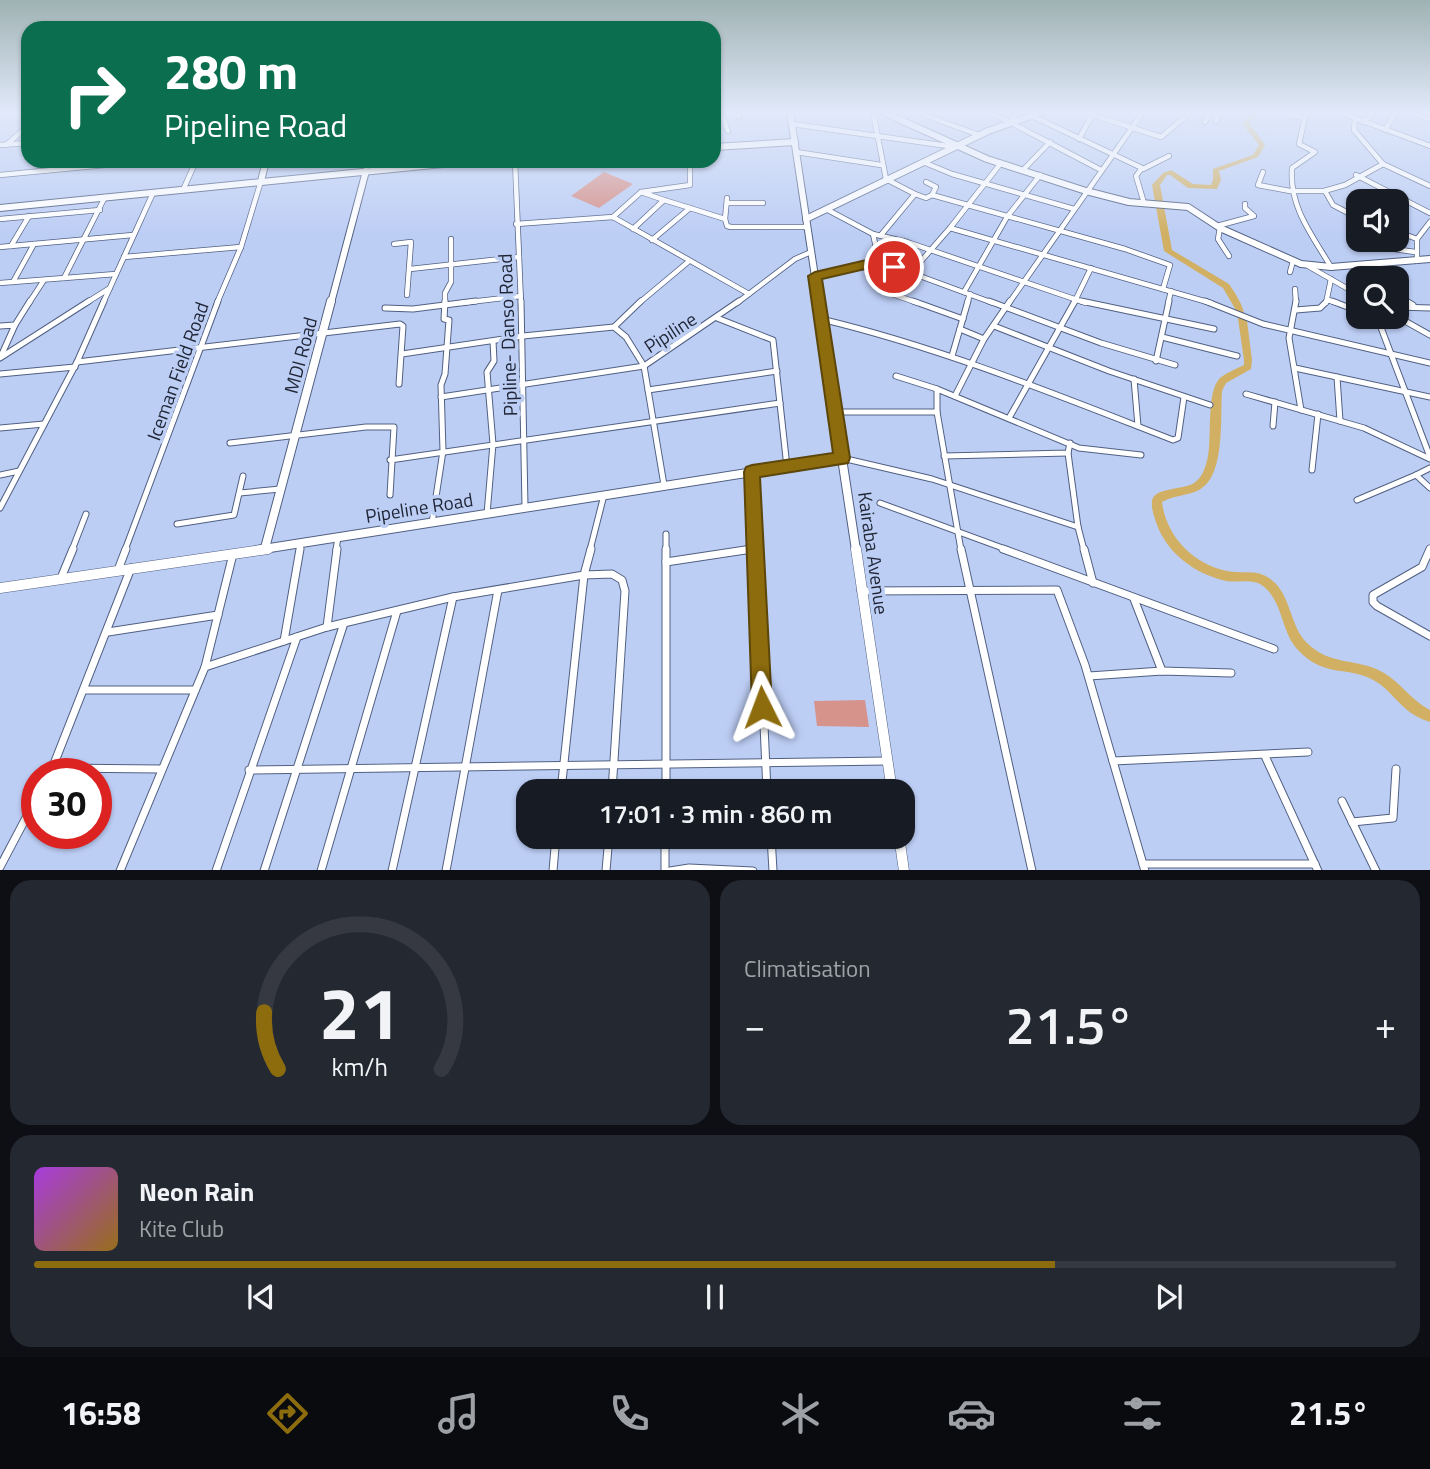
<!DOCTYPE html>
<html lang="fr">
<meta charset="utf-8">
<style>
body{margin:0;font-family:"Titillium Web",sans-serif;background:#242831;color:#f1f3f6;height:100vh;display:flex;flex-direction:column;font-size:26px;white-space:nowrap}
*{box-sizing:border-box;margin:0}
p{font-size:23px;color:#9ea1a6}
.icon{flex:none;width:38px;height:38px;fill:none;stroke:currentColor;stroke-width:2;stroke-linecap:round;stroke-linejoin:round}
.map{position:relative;height:870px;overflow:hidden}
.side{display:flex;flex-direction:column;gap:10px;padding:10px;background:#0d0f14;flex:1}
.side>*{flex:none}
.top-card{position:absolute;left:21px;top:21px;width:700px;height:147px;border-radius:21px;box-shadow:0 2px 5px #0004;background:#0b6e4f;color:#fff;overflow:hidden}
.tools{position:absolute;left:1346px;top:189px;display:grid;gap:14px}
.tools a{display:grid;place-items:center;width:63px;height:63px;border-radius:14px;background:#171b24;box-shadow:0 2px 5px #0004;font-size:35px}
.speed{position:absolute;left:21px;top:758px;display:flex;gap:14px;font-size:35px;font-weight:700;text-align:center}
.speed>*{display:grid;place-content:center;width:91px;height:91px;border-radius:50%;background:#171b24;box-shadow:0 2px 5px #0004;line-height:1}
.speed .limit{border:10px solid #d22;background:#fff;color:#111}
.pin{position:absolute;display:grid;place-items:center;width:60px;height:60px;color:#fff;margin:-30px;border:4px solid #fff;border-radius:50%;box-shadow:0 2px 7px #0007}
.me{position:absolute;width:77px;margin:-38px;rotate:357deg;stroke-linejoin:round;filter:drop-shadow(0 0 5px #0008)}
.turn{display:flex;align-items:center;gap:24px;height:147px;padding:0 28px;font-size:32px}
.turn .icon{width:91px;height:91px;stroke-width:2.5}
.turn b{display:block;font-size:49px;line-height:60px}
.big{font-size:52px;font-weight:600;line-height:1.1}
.side .card{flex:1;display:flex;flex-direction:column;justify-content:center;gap:10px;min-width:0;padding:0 24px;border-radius:21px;background:#242831}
.side .dial{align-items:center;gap:0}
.dial svg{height:182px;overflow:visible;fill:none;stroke:#363941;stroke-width:7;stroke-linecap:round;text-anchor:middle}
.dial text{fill:#f1f3f6;stroke:none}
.song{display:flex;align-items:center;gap:21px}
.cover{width:84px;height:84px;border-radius:10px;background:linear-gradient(135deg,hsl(280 70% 55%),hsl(40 70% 35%))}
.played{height:7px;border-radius:4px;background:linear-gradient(90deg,#8d6c0e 75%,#363941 75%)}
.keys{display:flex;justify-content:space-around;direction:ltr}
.heat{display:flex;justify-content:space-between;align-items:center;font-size:38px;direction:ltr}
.side .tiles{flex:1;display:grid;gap:10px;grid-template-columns:1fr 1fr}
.card:last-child{grid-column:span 2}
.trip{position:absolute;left:516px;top:779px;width:399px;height:70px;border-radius:21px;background:#171b24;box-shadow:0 2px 5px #0004;font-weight:600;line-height:70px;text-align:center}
.tab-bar{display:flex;height:112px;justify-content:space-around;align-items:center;background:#090b0e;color:#9ea1a6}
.tab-bar .icon{width:49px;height:49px}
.tab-bar .active{color:#8d6c0e}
.tab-bar b{font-size:32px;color:#f1f3f6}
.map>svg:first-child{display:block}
.green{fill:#d6938c}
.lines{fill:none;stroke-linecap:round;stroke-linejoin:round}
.river{fill:#d1b063;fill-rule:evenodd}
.street-far2-casing{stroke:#516082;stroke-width:6}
.street-far1-casing{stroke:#516082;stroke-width:7}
.street-casing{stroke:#516082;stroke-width:9}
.secondary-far2-casing{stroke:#516082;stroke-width:8}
.secondary-far1-casing{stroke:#516082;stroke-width:10}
.secondary-casing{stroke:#516082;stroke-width:11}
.street-far2{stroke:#fff;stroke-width:4.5}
.street-far1{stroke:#fff;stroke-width:5}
.street{stroke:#fff;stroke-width:7}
.secondary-far2{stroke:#fff;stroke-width:6}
.secondary-far1{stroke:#fff;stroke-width:8}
.secondary{stroke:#fff;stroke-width:10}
.route{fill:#8d6c0e;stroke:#5c4609;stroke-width:2}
.labels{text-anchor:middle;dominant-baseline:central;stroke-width:7;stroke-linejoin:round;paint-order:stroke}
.street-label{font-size:19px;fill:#1f2534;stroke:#bdcef5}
</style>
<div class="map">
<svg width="1430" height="871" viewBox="0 0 1430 871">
<rect width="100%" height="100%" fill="#bdcef5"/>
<g class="green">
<polygon points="604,172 633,184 599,208 571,196"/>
<polygon points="865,700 869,727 817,726 814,701"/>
</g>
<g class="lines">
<path class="river" d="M1253 112H1260L1249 123 1265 145 1258 157 1219 171 1221 180 1217 189 1188 188 1170 175H1167L1160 185 1172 250 1229 284 1235 293 1241 304 1247 321 1252 360 1251 369 1226 383 1222 391C1220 417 1226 476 1199 490 1187 496 1174 495 1162 502 1166 536 1193 564 1227 571 1242 574 1256 569 1269 578 1291 592 1289 624 1306 642 1330 667 1357 657 1384 673 1401 683 1412 701 1430 710V722C1423 720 1417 717 1411 713 1398 704 1389 689 1375 681 1348 665 1325 679 1298 650 1281 632 1283 601 1263 586 1253 578 1238 583 1226 581 1195 574 1166 553 1156 522 1154 516 1151 508 1152 501 1154 487 1184 490 1194 483 1203 477 1206 466 1208 456 1212 436 1206 392 1220 378 1226 373 1236 369 1244 365V360L1237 312 1223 288 1164 251 1152 185 1163 173 1171 170 1193 184 1211 185 1213 180V169L1253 155 1259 145 1242 123Z"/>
<defs>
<g id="street-far2">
<polyline points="721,112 728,131"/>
<polyline points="737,112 739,117"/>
<polyline points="873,112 886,179 915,194 881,235"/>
<polyline points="984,112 1000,117 1101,170"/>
<polyline points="1084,112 1161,137 1191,112"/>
<polyline points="1276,112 1305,118"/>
<path d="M1306 112 1299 144 1315 152 1292 168C1289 207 1312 235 1331 267"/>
<polyline points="1339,112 1430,146"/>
<polyline points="1409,112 1430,119"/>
<polyline points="924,115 979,135"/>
<polyline points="1032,116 1142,168 1136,176 1144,203"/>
<polyline points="1355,119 1354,130 1383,164 1430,186"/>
<polyline points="1216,121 1219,112"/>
<polyline points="1205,122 1210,112"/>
<polyline points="1363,122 1375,112"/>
<polyline points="1011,123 1016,112"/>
<polyline points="792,124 955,147"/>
<polyline points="1385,130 1396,112"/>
<polyline points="1079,139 1092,115"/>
<polyline points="0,145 28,143"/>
<polyline points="6,145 28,126"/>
<polyline points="796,152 881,165"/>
<polyline points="515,161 521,303"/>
<polyline points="923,162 952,174 1074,209"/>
<polyline points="1143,169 1169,156"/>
<polyline points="1023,170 1050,142"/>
<polyline points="1263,172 1258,185 1290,191 1324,191 1345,185 1383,164"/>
<polyline points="0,175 147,161"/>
<polyline points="1356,175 1430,213"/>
<polyline points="926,182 936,187 932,195"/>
<polyline points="183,190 196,161"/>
<polyline points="1325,191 1333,205 1358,218"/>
<polyline points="641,192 690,185 690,161"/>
<polyline points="915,194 926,198 932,195 1125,249 1170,265 1163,289"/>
<polyline points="727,203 763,203"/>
<polyline points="690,208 725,219 727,226 731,227 807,227"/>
<polyline points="826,209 873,234 907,242 1086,303"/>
<polyline points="613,217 641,192 664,200 633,229"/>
<polyline points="0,219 100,210"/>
<polyline points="725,219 727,198"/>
<polyline points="516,224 613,217 749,294"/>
<polyline points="1217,226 1254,216 1245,208 1245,204"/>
<polyline points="950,228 1211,303"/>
<polyline points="1220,228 1218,239 1229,256"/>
<polyline points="1396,231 1417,239"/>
<polyline points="873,234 879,261"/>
<polyline points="652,240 690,208 664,200"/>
<polyline points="394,244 411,242 407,295"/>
<polyline points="11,246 29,216"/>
<polyline points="0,247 133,235"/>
<polyline points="1380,247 1415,252"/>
<polyline points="124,257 241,247"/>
<polyline points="1417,261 1417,239 1430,222"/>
<polyline points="1308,266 1350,290 1358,289"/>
<polyline points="410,269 519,257"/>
<polyline points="1290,272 1293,261"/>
<polyline points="815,276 879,261 993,303"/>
<polyline points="64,278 105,197"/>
<polyline points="13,282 34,244"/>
<polyline points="0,283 116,274"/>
<polyline points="1295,289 1296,303"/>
<polyline points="964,292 1007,217 1040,175"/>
<polyline points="1396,296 1410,303"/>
<polyline points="1328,300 1337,303"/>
<polyline points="29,303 44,280"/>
<polyline points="86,303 110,288"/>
<polyline points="103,303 153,193"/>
<polyline points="217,303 241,247 261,181"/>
<polyline points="445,303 445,293 451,282 451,239"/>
<polyline points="461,303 521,296"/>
<polyline points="639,303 688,262"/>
<polyline points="737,303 795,259 811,252"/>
<polyline points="918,303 895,295 894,292 950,228 1001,163"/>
<polyline points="967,303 970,294"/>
<polyline points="1009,303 1143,112"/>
<polyline points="1074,303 1091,268"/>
<polyline points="1168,303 1171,291"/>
<polyline points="1326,303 1331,279"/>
</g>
<g id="street-far1">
<polyline points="521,301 525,507"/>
<polyline points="913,301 963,319"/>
<polyline points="989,301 1101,343 1175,365"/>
<polyline points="1081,301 1214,329"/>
<polyline points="1205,301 1263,324 1430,363"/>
<polyline points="1296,301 1289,338 1301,410"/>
<polyline points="1332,301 1358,311"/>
<polyline points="1406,301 1413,305"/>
<polyline points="1396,307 1430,308"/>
<polyline points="385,308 413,309 476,301"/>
<polyline points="1296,310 1320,308 1327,301"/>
<polyline points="1396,316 1430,335"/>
<polyline points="1377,317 1430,457"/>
<polyline points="717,318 773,340 787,467"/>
<path d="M821 319C942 348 1057 395 1173 440L1178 438 1184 397"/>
<polyline points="15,325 30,301"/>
<polyline points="0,326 15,325 1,356"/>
<polyline points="994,326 1109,371 1210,405"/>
<polyline points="614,327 626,337 644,366 664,485"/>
<polyline points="960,329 984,339"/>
<polyline points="1162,337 1237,356"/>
<polyline points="402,354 523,336 614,327 641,301"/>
<polyline points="952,356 968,301"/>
<polyline points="0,358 89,301"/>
<polyline points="1156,361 1169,301"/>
<polyline points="77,362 400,324 403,326 399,384"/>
<polyline points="1295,368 1430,397"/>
<polyline points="0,374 75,367"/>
<polyline points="896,376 937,389"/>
<polyline points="1337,377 1340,421"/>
<polyline points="1134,379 1138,426"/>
<polyline points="648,390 777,371"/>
<polyline points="1246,394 1364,428 1430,459"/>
<polyline points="955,396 984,339 1010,301"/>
<polyline points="441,397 644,366 739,301"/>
<polyline points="835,412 937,412"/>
<polyline points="1009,418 1075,301"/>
<polyline points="1273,426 1275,402"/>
<polyline points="0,428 44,424"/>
<polyline points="230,443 366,427 394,427 390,495"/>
<polyline points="1068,453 1078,527 1084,550"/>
<polyline points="944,456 1068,453 1070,443"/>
<polyline points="842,458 932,479 1078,527"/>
<polyline points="390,460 780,403"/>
<polyline points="1312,470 1318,414"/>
<polyline points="752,472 756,550"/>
<polyline points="0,475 19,471"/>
<polyline points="1416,475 1430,468"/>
<polyline points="240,493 280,489"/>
<polyline points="1357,500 1416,475 1430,488"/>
<polyline points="880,503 1008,550"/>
<polyline points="0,508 77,362 104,301"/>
<polyline points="487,514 493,444 487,372 494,361 493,341"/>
<polyline points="432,523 443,451 441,385 445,374 449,320 444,319 445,301"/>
<polyline points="177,524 234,515 243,476"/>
<polyline points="666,534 666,550"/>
<polyline points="72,550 86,514"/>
<polyline points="125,550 218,301"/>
<polyline points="300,550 301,543"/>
<polyline points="336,550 338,537"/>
<polyline points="590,550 604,495"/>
<polyline points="741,550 755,548"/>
<polyline points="961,550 937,412 937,389 1079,448 1141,455"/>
</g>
<g id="street">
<polyline points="756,549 767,791"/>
<polyline points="961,549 1032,871"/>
<polyline points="1003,549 1274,649"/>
<polyline points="1084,549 1093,583"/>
<polyline points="1430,549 1422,567 1373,595 1373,602 1377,606 1430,636"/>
<polyline points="666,562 752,549"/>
<polyline points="118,570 126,549"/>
<polyline points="61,578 73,549"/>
<polyline points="861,591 1057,590 1085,665 1145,871"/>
<polyline points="1134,599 1162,671"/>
<polyline points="327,627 337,549"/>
<polyline points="108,632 218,615"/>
<polyline points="284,641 300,549"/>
<polyline points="205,667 327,627 453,597 584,575 612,574 622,580 625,591 612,791"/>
<polyline points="1089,676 1162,671 1231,673"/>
<polyline points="84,690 195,690"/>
<polyline points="1265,756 1318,871"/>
<polyline points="1113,761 1308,752"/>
<polyline points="54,768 161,769"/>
<polyline points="249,770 887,761"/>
<polyline points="50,774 131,568"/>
<polyline points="561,791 584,575 591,549"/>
<polyline points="666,791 666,549"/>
<polyline points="1342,801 1376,871"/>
<polyline points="1352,822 1393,818 1396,769"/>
<polyline points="665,836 665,871"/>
<polyline points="771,836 773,871"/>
<polyline points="1143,864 1315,864"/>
<polyline points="0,867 37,797"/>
<polyline points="120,871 205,667 233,554"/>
<polyline points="216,871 297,637"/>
<polyline points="264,871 344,623"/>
<polyline points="321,871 397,611"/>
<polyline points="392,871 453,597"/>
<polyline points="446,871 498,590"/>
<polyline points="553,871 556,836"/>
<polyline points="606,871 609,836"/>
<polyline points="670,871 689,868 753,871"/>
</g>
<g id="secondary-far2">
<polyline points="790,112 819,303"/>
<polyline points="883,112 987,159 1086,191 1129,202 1188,207 1220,228 1301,264 1331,267 1430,259"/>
<polyline points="714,147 795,142"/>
<polyline points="261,181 266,161"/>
<polyline points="0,208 473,161"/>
<polyline points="806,219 988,131 1042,112"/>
<polyline points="331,303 366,171"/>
</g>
<g id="secondary-far1">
<polyline points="818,301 856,550"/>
<polyline points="265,548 331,301"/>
<polyline points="257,550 842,458"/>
</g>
<g id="secondary">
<polyline points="856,549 892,791"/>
<polyline points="0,588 268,549"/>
<polyline points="899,836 904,871"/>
</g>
</defs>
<use href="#street-far2" class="street-far2-casing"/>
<use href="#street-far1" class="street-far1-casing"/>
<use href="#street" class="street-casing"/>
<use href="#secondary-far2" class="secondary-far2-casing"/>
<use href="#secondary-far1" class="secondary-far1-casing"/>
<use href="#secondary" class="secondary-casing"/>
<use href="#street-far2" class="street-far2"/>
<use href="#street-far1" class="street-far1"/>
<use href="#street" class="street"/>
<use href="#secondary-far2" class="secondary-far2"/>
<use href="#secondary-far1" class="secondary-far1"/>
<use href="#secondary" class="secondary"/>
</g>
<linearGradient id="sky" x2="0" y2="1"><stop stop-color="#9fb2b3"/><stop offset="0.48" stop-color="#e1e9fa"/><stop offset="1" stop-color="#e1e9fa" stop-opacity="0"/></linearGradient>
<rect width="1430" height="234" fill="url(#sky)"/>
<polygon class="route" points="879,257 901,267 894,272 878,266 822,279 850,458 848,463 760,477 772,707 769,714 762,717 755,714 752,707 744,472 746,467 752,465 833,453 808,276 815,272"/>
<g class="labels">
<g class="street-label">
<text transform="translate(670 332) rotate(-33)">Pipiline</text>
<text transform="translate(507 335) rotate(-92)">Pipline- Danso Road</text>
<text transform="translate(300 355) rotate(-75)">MDI Road</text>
<text transform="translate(177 371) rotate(-70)">Iceman Field Road</text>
<text transform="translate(419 507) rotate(-9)">Pipeline Road</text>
<text transform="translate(874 553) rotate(82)">Kairaba Avenue</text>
</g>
</g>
</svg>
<div class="tools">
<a><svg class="icon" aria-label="sound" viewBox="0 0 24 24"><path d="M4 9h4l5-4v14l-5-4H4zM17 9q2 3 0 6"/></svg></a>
<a><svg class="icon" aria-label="search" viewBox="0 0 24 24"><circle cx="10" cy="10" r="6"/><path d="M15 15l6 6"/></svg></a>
</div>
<div class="speed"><div class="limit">30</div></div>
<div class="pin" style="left:894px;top:267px;background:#d93025"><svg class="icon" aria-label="arrive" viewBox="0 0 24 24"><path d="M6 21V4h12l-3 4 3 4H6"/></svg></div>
<svg class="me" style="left:762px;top:707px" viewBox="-20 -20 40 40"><path d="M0-17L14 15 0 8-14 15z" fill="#8d6c0e" stroke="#fff" stroke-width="4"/></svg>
<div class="trip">17:01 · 3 min · 860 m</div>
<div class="top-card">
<div class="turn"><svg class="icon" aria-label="right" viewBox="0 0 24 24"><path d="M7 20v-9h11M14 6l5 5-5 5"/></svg><div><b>280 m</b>Pipeline Road</div></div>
</div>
</div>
<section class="side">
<div class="tiles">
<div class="card dial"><svg viewBox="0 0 100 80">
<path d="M14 69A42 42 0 1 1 86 69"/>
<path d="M14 69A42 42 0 0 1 8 44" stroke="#8d6c0e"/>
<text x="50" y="56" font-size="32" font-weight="700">21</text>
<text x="50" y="72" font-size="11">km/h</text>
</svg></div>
<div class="card"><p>Climatisation</p>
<div class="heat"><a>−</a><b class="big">21.5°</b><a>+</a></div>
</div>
<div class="card">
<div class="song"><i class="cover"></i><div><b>Neon Rain</b><p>Kite Club</p></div></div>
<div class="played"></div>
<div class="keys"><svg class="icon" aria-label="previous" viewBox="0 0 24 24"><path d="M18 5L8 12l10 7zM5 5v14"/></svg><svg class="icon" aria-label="pause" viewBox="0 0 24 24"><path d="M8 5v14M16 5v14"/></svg><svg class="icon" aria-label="next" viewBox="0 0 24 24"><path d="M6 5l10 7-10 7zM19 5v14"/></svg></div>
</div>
</div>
</section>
<nav class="tab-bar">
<b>16:58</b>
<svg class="icon active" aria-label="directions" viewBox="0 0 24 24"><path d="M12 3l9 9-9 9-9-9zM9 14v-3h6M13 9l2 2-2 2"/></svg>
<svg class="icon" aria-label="music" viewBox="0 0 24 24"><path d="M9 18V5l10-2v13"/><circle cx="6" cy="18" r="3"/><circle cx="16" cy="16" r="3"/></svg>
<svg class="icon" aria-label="phone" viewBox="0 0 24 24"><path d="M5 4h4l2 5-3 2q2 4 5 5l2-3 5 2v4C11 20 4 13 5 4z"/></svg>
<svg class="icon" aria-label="climate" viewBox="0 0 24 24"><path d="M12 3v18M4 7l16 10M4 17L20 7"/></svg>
<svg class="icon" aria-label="car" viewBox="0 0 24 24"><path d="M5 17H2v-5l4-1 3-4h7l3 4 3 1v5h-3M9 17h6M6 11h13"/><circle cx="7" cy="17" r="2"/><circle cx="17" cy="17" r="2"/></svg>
<svg class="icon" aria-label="filters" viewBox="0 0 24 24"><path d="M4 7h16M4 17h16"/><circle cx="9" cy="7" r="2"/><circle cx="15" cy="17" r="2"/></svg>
<b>21.5°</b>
</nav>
